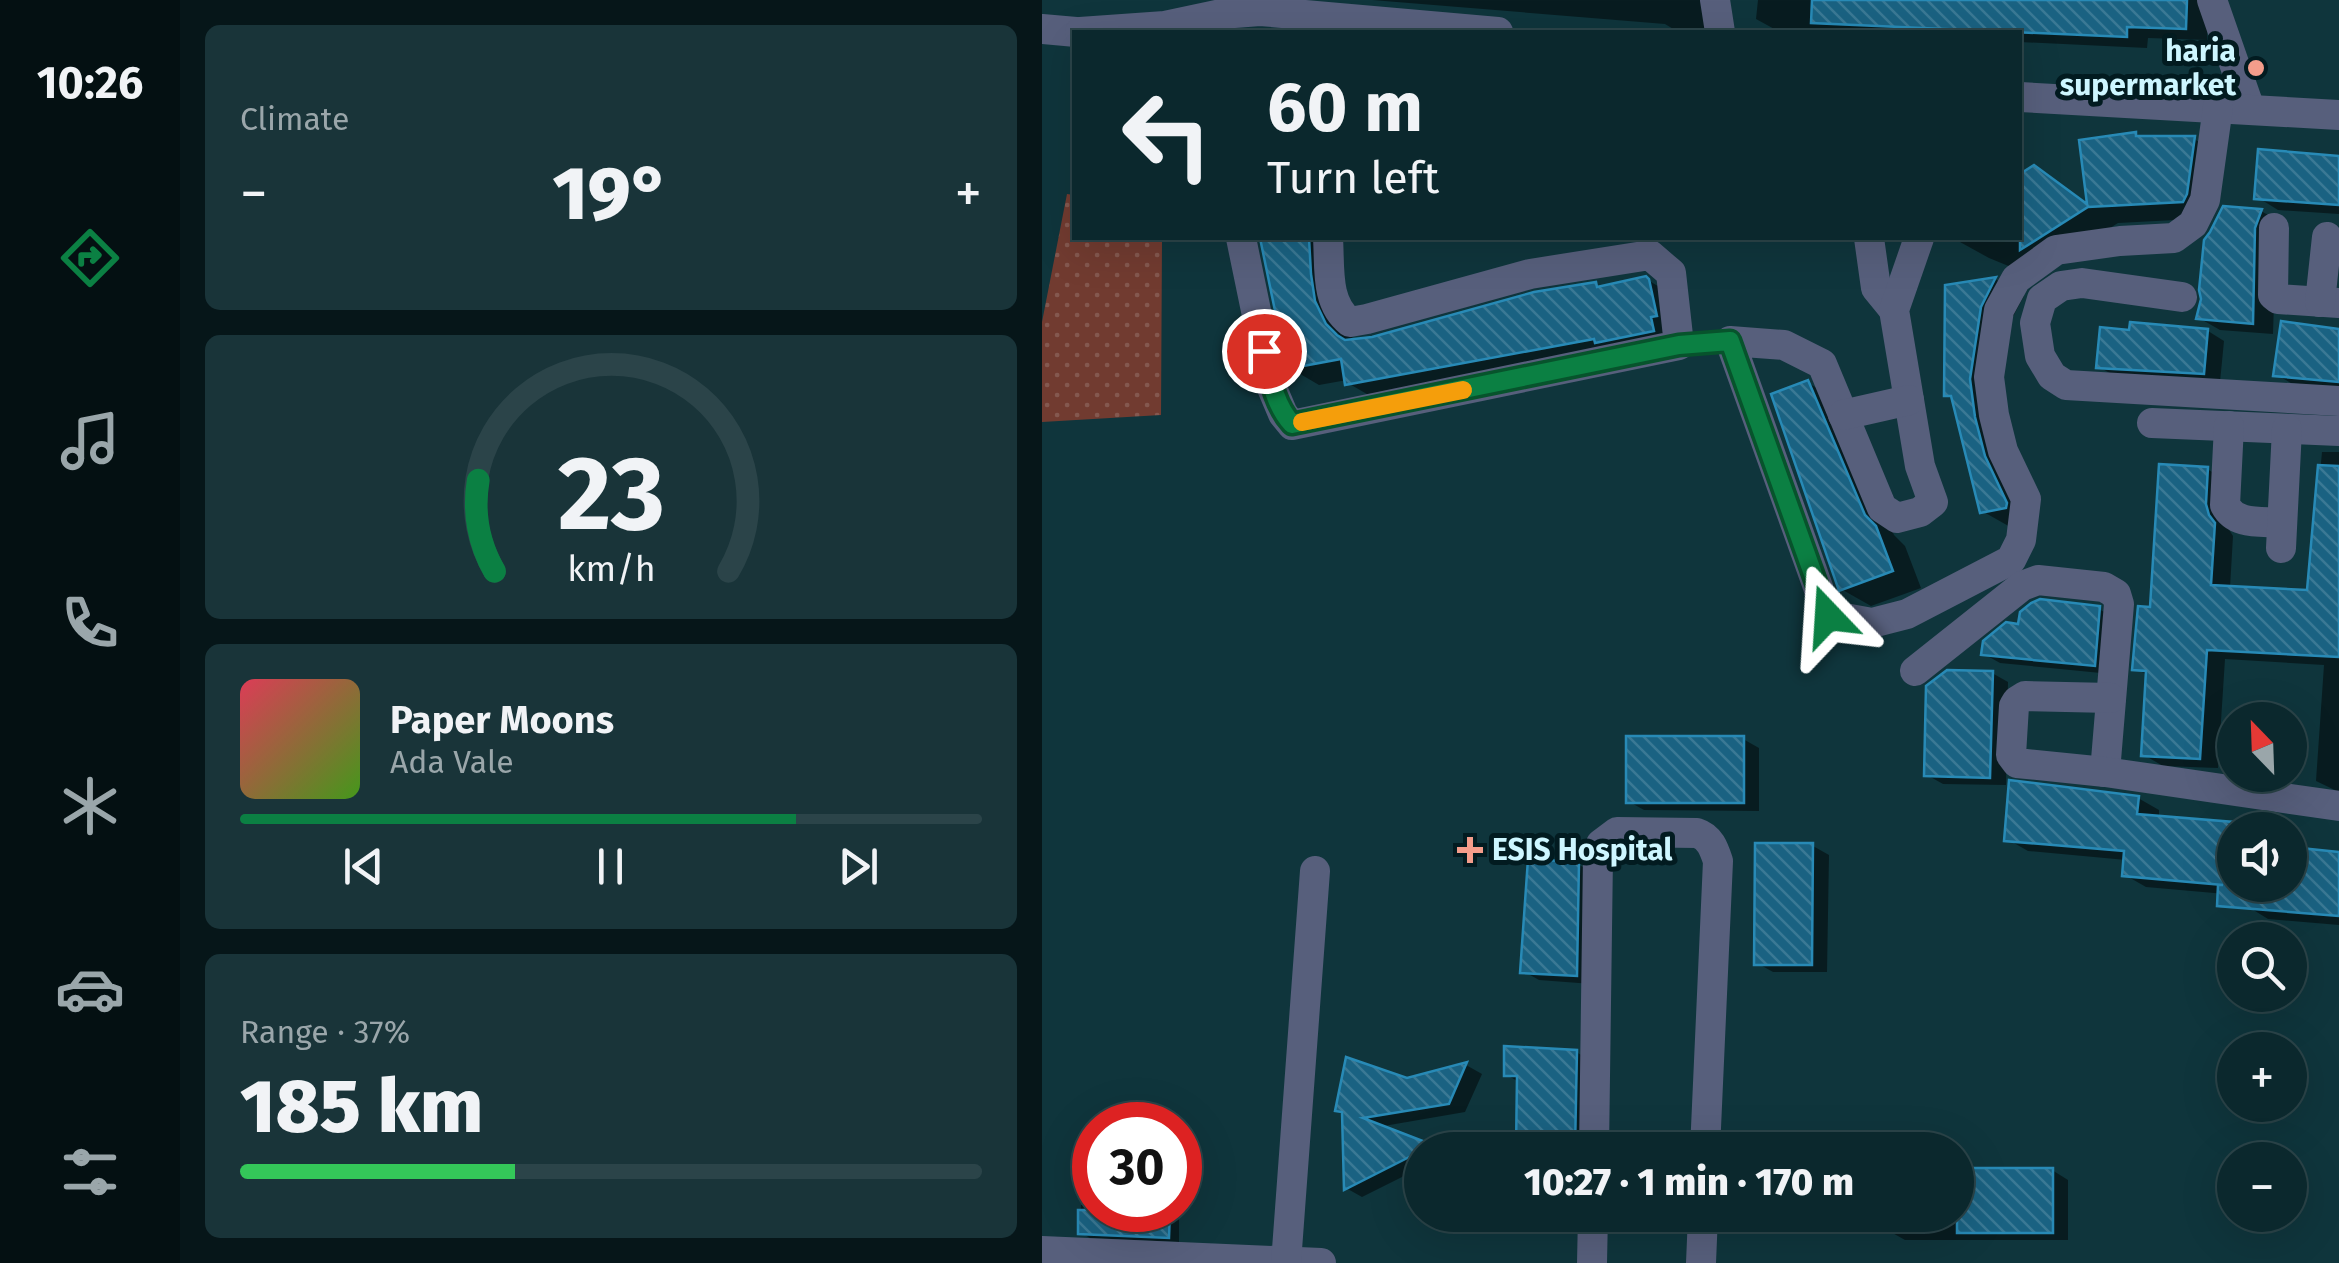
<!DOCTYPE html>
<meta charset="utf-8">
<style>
body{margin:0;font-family:"Fira Sans",sans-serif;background:#193439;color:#f1f3f6;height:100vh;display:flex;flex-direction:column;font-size:38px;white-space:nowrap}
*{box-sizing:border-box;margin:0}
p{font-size:32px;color:#9aa6aa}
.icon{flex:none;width:55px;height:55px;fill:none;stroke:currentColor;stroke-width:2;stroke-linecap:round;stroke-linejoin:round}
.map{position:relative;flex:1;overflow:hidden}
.drawer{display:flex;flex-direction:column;gap:25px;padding:25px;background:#061619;width:862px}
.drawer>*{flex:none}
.top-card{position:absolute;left:30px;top:30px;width:950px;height:210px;border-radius:0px;box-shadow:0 10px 40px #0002,0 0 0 2px #2b4449;background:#0b282d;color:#f1f3f6;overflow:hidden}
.needle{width:65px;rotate:337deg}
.controls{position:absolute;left:1175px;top:702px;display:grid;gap:20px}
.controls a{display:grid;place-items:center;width:90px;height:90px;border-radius:50%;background:#0b282d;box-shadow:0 10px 40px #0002,0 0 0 2px #2b4449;font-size:50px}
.speed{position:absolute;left:30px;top:1102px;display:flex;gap:20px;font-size:50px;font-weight:700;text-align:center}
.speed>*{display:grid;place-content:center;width:130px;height:130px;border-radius:50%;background:#0b282d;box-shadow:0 10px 40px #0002,0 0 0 2px #2b4449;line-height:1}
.speed .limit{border:15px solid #d22;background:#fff;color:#111}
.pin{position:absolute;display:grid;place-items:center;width:85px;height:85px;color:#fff;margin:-42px;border:5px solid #fff;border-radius:50%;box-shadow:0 2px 10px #0007}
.me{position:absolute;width:110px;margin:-55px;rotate:340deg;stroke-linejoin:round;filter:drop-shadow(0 0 8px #0008)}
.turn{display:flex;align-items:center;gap:35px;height:210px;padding:0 30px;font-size:45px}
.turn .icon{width:130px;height:130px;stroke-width:2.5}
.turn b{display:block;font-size:70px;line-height:85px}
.big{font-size:75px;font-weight:800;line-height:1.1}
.drawer .widget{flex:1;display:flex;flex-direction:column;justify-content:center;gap:15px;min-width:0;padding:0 35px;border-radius:15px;background:#193439}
.drawer .dial{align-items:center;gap:0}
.dial svg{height:260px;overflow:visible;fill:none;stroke:#2b4449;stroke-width:7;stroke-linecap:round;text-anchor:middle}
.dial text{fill:#f1f3f6;stroke:none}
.song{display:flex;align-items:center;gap:30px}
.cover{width:120px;height:120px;border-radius:15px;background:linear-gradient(135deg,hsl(350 70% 55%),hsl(100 70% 35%))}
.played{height:10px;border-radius:5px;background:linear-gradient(90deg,#0b8043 75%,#2b4449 75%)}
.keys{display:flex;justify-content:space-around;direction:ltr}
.heat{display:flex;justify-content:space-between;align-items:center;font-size:55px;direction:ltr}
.charge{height:15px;border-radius:8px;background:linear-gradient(90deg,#34c759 37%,#2b4449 0)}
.trip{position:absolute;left:362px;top:1132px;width:570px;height:100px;border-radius:50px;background:#0b282d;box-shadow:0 10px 40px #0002,0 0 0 2px #2b4449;font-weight:800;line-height:100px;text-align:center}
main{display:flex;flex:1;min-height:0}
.dock{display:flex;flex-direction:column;width:180px;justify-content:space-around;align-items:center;background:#041012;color:#9aa6aa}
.dock .icon{width:70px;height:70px}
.dock .current{color:#0b8043}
.dock b{font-size:45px;color:#f1f3f6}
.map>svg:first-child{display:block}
.green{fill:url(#green-dots)}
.shadow{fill:#0007}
.building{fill:url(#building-back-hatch);stroke:#288ab6;stroke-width:2.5}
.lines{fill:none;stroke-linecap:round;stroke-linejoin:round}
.minor{stroke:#575f7c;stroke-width:30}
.route-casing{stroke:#07532c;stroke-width:25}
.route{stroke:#0b8043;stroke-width:18}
.slow{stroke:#f59e0b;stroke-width:18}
.poi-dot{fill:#f49d8b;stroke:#021b20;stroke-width:4}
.labels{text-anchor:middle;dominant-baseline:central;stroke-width:10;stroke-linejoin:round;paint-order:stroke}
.poi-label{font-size:30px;font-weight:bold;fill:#cdf6ff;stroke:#021b20;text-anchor:end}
</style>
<main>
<nav class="dock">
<b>10:26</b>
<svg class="icon current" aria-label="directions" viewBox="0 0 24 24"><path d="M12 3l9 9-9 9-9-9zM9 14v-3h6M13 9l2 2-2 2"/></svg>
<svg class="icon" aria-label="music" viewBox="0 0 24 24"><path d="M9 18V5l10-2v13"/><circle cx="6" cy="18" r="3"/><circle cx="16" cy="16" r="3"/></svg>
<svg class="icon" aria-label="phone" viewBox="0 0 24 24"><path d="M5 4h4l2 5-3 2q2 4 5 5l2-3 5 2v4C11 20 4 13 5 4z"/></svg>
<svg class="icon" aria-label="climate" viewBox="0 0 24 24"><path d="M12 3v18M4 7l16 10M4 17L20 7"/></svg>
<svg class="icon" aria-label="car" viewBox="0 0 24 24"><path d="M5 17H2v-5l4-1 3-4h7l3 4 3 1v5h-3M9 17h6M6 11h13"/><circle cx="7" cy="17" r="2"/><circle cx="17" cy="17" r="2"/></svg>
<svg class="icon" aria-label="filters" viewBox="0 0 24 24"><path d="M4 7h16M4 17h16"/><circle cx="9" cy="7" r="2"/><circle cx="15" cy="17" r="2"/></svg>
</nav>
<section class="drawer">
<div class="widget"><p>Climate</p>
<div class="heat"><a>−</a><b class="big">19°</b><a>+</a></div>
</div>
<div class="widget dial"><svg viewBox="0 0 100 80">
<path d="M14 69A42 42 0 1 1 86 69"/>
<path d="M14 69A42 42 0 0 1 9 41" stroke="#0b8043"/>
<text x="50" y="56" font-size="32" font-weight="700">23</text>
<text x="50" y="72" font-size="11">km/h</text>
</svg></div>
<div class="widget">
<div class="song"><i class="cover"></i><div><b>Paper Moons</b><p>Ada Vale</p></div></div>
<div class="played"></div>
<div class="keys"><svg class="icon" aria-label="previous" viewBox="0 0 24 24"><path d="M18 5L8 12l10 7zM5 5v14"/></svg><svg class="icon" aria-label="pause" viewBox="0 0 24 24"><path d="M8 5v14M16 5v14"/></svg><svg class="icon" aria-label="next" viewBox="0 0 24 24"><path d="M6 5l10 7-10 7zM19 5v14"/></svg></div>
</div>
<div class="widget"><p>Range · 37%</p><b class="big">185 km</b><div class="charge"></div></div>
</section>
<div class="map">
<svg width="1297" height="1263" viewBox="0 0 1297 1263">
<defs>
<pattern id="green-dots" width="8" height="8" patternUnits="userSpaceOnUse" patternTransform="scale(2.5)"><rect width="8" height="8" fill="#713b30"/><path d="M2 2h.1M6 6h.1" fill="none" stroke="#84584f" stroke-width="1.8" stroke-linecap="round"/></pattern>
<pattern id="building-back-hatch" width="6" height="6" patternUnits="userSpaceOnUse" patternTransform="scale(2.5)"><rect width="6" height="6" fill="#1a6282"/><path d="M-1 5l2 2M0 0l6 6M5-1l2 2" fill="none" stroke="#3a7995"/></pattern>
</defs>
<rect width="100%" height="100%" fill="#0f353c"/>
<polygon class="green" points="25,194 32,195 32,238 120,238 119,415 0,422 0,322"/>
<g class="shadow">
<polygon points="330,0 671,0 668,32 633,30 623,24"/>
<polygon points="716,0 1166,0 1165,40 1106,38 1105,48 978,42 978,32 736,31 714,19"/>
<polygon points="1093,135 1100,139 1152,139 1182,156 1171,218 1076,223 991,276 947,258 918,242 921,238 978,238 978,177 992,168 1048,205"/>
<polygon points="1297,159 1297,214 1236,210 1215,197"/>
<polygon points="1182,208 1219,211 1240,223 1234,240 1231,334 1178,330 1157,318"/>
<polygon points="221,238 303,238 298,247 301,317 312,341 554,285 560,288 604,279 636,298 643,332 335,400 306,383 305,380 277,385 248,368"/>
<polygon points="953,279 982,296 967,324 957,397 972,474 970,528 940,511 913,400 904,395 905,287"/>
<polygon points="1166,331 1182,341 1178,382 1073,376 1057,367"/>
<polygon points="1297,331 1297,388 1249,383 1233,374"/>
<polygon points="766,383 796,400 852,535 863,546 879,588 829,606 799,589"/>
<polygon points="1280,452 1297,452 1297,792 1274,781 1282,665 1183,659 1176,768 1121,766 1102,755 1107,676 1093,668 1111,610 1165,469 1184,480 1186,528 1191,536 1188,588 1267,593"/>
<polygon points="1055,608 1073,618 1069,674 958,663 942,654"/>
<polygon points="950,673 966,682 964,785 901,784 885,775"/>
<polygon points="701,739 717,748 717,811 602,810 586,801"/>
<polygon points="1096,798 1117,810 1117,818 1216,827 1221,830 1192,830 1192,885 1248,885 1248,850 1297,854 1297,925 1226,919 1205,906 1206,896 1104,887 1083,875 1084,860 986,851 965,839"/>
<polygon points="771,846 787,855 785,972 731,972 715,963"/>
<polygon points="536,864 552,874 550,984 497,980 481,971"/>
<polygon points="534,1052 550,1061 550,1150 476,1150 477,1082 465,1075"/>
<polygon points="424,1065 440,1074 423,1112 336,1127 398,1150 380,1150 380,1169 378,1168 320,1197 304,1188 303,1114 296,1110 365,1080"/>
<polygon points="915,1170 1010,1170 1026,1180 1026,1240 863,1240 847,1231 847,1215 915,1215"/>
<polygon points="39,1205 52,1205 52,1210 129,1210 137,1215 137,1242 48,1238 38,1232"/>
</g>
<g class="building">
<polygon points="770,0 1145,0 1144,29 1085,27 1085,37 769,23"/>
<polygon points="1094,132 1094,136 1153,136 1145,194 1141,202 1046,207 978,250 978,174 992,165 1045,204 1037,140"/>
<polygon points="1216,149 1297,156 1297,205 1212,199"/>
<polygon points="1181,206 1220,209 1213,228 1211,324 1154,319 1159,299 1157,290 1162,240 1168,232"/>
<polygon points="218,238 267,238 269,274 273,301 284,324 295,335 303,340 330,337 492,292 554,282 555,287 604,276 607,279 615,316 609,317 612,331 553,343 552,339 303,385 299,359 245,369"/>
<polygon points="954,277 939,307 928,379 933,417 943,456 965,503 964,508 938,513 909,396 902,396 903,285"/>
<polygon points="1239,321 1297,329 1297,382 1231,376"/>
<polygon points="1088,322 1166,329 1162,374 1054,368 1058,327 1087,330"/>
<polygon points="766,380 823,515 834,526 851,571 797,591 729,394"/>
<polygon points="1117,464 1166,467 1164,504 1167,515 1173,523 1169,585 1265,590 1276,465 1297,466 1297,657 1165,650 1158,759 1099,756 1104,671 1090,670 1096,606 1108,607"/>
<polygon points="998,599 1058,606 1053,666 939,655 941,641 964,622 976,624 978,612 989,603"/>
<polygon points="905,670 951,671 948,778 882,776 884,686"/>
<rect x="584" y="736" width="118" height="67"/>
<polygon points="967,780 1097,796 1095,814 1192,822 1192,885 1248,885 1248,847 1297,852 1297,916 1175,906 1176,885 1181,885 1080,876 1082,851 962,841"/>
<polygon points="713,843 771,843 770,965 712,965"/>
<polygon points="486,859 537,862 535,976 478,973"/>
<polygon points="462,1046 535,1050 533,1150 474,1150 475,1076 462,1076"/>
<polygon points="304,1057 365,1078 425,1062 407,1104 321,1118 391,1145 302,1190 300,1112 293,1111"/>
<rect x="915" y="1168" width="96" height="65"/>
<polygon points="36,1210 128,1210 127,1238 36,1234"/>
</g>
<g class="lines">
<g class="minor">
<polyline points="673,0 678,32"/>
<polyline points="1170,0 1208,109"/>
<polyline points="0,29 34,32"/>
<polyline points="38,32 123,26 179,14 218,11 456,32"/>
<polyline points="978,97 1297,115"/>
<polyline points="1232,228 1231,295 1236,299 1297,303"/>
<path d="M199 238 230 388 241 414 250 425 637 345 629 273 608 255 488 274 325 319 308 322C283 303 288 267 286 238"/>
<polyline points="827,238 834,288 852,310"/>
<polyline points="877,238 852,310 878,466 891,502 878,512 855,518 840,508 780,364 742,345 688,341 786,615 830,623 865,614 969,560 979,540 984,499 961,451 952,415 947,377 957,310 974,279 1014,250 1078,241 1132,238 1151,224 1163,200 1176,107"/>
<polyline points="1140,297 1040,283 1019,286 1000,299 993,323 998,356 1010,376 1024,385 1297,401"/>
<polyline points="1278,302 1285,237"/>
<polyline points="801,415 867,400"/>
<polyline points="1110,423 1297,431"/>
<path d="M1187 426 1183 505C1194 526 1219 521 1240 523"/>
<polyline points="1239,548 1245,429"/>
<polyline points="873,671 980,586 996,580 1062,587 1074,594 1077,604 1063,772"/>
<polyline points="1069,698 983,696 975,701 972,706 969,755 975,763 1063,772 1297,806"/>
<path d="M552 1150 556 856 559 844 575 832 655 833C668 837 672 849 676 861L663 1150"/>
<polyline points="0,1251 279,1263"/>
<polyline points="244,1263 273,871"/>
<polyline points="550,1263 551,1215"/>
<polyline points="659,1263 661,1215"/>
</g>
</g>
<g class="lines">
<defs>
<path id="route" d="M222 351C228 377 232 404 250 424L637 345 688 341 786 616"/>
</defs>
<use href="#route" class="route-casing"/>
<use href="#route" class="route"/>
<polyline class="slow" points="260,422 421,390"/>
</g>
<g class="poi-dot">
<circle cx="1214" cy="68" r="10"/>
<path d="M423 835h10v10h10v10h-10v10h-10v-10h-10v-10h10z"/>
</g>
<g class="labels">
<g class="poi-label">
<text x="1194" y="51">haria<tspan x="1194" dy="34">supermarket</tspan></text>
<text x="450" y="850" text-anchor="start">ESIS Hospital</text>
</g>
</g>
</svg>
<div class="controls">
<a><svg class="needle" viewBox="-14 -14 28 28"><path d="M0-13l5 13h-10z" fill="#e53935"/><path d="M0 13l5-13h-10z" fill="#9aa6aa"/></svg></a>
<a><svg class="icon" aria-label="sound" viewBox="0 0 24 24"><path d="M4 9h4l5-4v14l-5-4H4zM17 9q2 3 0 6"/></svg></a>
<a><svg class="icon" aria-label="search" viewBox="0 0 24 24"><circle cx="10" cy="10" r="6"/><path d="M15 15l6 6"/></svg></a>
<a>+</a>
<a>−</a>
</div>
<div class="speed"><div class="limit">30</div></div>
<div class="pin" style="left:222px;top:351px;background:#d93025"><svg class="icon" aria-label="arrive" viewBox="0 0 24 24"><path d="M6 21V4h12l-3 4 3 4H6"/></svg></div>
<svg class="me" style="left:786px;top:616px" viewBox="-20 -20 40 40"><path d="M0-17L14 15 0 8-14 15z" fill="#0b8043" stroke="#fff" stroke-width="4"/></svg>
<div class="trip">10:27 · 1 min · 170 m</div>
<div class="top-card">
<div class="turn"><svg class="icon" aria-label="left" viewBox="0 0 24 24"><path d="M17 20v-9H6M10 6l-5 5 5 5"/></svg><div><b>60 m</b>Turn left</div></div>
</div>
</div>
</main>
